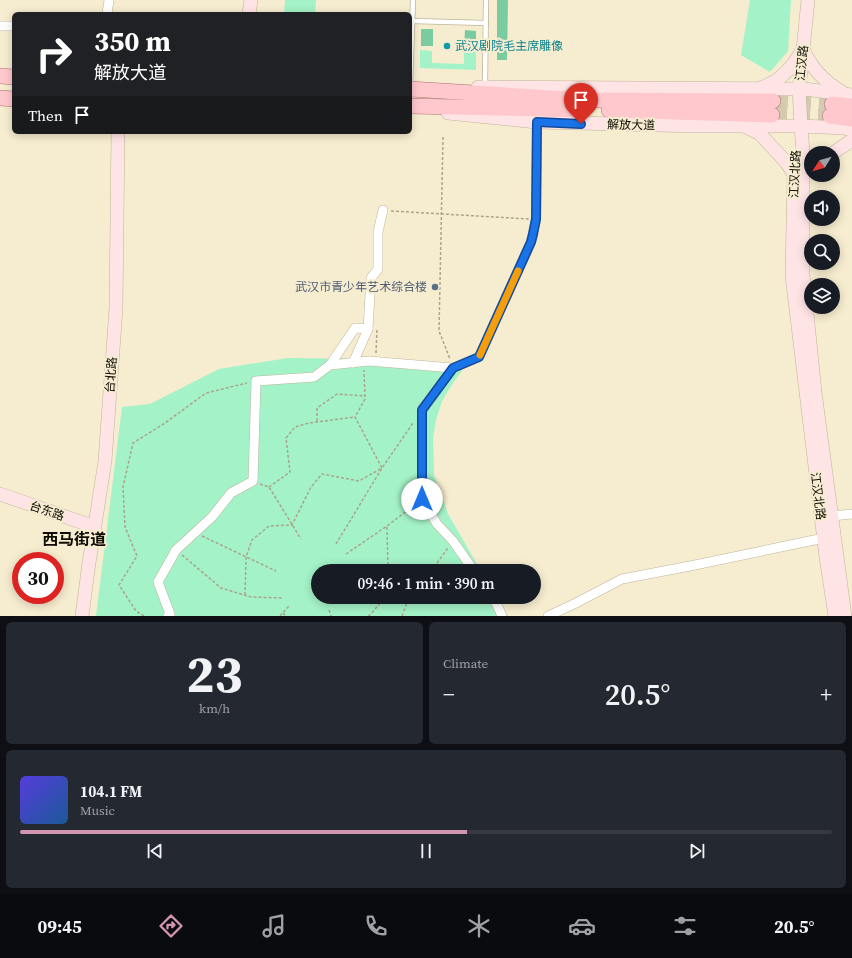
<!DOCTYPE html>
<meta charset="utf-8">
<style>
body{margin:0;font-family:"Source Serif 4","Noto Sans SC",serif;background:#242831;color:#f1f3f6;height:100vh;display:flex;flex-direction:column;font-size:15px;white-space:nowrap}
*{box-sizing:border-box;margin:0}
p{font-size:13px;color:#9ea1a6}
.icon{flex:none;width:22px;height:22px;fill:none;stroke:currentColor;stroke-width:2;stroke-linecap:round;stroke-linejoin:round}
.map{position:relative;height:616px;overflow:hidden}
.side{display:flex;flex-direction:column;gap:6px;padding:6px;background:#0d0f14;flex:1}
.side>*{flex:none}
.banner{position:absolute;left:12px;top:12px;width:400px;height:122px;border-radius:6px;box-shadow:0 2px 10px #0003;background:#202124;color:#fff;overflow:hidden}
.needle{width:26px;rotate:233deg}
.fabs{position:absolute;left:804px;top:146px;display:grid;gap:8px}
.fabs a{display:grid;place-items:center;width:36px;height:36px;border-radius:50%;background:#171b24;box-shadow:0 2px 10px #0003;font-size:20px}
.speed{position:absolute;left:12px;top:552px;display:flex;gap:8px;font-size:20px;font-weight:700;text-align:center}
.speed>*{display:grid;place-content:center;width:52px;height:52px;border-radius:50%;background:#171b24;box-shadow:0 2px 10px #0003;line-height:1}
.speed .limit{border:6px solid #d22;background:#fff;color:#111}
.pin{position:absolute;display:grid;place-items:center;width:34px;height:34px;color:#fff;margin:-41px -17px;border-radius:50% 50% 50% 0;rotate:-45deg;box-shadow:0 0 4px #0007}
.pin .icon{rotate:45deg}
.me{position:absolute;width:44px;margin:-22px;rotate:0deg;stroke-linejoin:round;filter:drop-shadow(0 0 3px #0008)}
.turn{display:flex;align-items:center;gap:14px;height:84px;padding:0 16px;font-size:18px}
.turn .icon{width:52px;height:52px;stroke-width:2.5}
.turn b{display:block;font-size:28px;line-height:34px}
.then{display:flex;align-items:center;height:38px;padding:0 16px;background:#0003;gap:8px;font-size:15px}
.big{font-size:30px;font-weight:600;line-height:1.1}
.side .card{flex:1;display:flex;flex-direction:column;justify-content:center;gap:6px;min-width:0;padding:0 14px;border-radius:6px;background:#242831}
.side .dial{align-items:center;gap:0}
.dial b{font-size:52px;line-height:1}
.song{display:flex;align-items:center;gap:12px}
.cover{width:48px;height:48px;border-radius:6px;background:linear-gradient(135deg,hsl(250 70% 55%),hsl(210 70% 35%))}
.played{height:4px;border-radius:2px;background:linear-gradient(90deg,#d495b0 55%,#363941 55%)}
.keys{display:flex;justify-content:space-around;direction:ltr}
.heat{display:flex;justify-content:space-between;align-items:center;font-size:22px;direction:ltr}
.side .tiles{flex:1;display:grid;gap:6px;grid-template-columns:1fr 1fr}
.card:last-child{grid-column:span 2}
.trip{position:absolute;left:311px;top:564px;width:230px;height:40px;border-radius:20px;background:#171b24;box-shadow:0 2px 10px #0003;font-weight:600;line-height:40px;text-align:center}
.dock{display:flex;height:64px;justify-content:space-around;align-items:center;background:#090b0e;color:#9ea1a6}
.dock .icon{width:28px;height:28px}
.dock .on{color:#d495b0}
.dock b{font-size:18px;color:#f1f3f6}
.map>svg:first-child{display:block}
.green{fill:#a4f2c7}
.forest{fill:#7acb9f}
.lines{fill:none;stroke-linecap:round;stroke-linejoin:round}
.primary-tunnel{stroke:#d3cab0;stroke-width:15;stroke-dasharray:15 8;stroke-linecap:butt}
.lane-casing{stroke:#beb599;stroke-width:6}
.street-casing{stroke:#beb599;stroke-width:10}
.secondary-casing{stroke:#beb599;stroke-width:14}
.primary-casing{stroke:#ab6e71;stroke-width:16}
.path{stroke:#aba48d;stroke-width:1.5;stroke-dasharray:3 2;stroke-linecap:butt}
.lane{stroke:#fff;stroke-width:4.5}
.street{stroke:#fff;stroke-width:9}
.secondary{stroke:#ffe4e6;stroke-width:13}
.primary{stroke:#ffc8cd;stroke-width:15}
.route-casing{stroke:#114b97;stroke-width:10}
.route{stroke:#1a73e8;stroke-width:7}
.slow{stroke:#f59e0b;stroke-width:7}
.culture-dot{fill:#0f9aa8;stroke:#f6eccf;stroke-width:1.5}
.service-dot{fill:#5c6f8a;stroke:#f6eccf;stroke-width:1.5}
.labels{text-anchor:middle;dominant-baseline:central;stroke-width:4;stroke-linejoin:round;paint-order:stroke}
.culture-label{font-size:12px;fill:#0d838f;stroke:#f6eccf;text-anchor:start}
.street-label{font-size:12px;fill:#0e0b03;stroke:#f6eccf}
.service-label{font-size:12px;fill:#4e5e75;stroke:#f6eccf;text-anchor:end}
.district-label{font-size:16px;font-weight:bold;fill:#0e0b03;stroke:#f6eccf}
</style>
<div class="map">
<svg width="852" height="616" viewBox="0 0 852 616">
<rect width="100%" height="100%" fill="#f6eccf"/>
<g class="green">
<polygon points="285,0 316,0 315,14 284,14"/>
<polygon points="750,0 791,0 788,51 770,72 741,55"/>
<polygon points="420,50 432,51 432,63 464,64 464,51 476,52 476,70 420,68"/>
<polygon points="288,358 365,359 466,365 453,383 442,401 436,420 433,438 434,475 448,514 481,571 318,571 318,597 496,597 508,616 96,616 122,407 150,404 219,369"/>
</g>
<g class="forest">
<polygon points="497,0 508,0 507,60 497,60"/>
<rect x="421" y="29" width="12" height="17"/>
<polygon points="465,30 476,31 476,48 464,48"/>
</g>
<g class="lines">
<g class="primary-tunnel">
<polyline points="773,101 832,104"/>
<polyline points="772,115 830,116"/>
</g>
<defs>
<g id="lane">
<polyline points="412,21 486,23"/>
<polyline points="485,85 486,0"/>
<polyline points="410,86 413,0"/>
</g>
<g id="street">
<polyline points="107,14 109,0"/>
<polyline points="0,26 14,26"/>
<polyline points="353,363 368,329"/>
<polyline points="330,365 369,361 453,368"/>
<polyline points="832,516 852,514"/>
<polyline points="474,571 453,541 437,524 422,499 422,410 453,368 479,357 531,242 533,234 536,219 537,122"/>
<polyline points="493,597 495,600 502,616"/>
<polyline points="168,616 170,614 158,582 176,550 212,517 231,493 253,481 256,381 314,377 330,365 355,328 368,329 371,278 378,269 378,232 383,210"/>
<polyline points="548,616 572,605 622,579 690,566 824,538 829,539"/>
</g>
<g id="secondary">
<polyline points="808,0 799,89 801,126 803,153 803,275 815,392 845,616"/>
<polyline points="249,14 251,0"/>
<polyline points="478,87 804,89 852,95"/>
<path d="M762 87C780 82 794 65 803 49 811 68 825 82 842 92"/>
<polyline points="448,113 537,122 698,126 801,126 844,128 852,130"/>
<polyline points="746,127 760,134 786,162 794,174"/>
<polyline points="833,153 852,140"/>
<polyline points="794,177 792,276 826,557 835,616"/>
<polyline points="0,494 95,527"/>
<polyline points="82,616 89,563 105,461 116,308 118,132"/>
</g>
<g id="primary">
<polyline points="0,76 14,77"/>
<polyline points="410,89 583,100 773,101"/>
<polyline points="0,98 14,99"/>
<polyline points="832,104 852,106"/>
<polyline points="410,106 581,110"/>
<polyline points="609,110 772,115"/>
<polyline points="830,116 852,119"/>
</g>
</defs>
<use href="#lane" class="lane-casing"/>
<use href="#street" class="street-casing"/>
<use href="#secondary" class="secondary-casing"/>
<use href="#primary" class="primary-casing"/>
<g class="path">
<polyline points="443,137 439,331 450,359"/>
<polyline points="391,211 529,219"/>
<polyline points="376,353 377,329"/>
<polyline points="317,421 317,408 337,394 365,396"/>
<polyline points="260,484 269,487 301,539"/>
<polyline points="269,487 290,472 286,438 295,427 309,423 355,417"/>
<polyline points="387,527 388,571"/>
<polyline points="202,536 276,571"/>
<polyline points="336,544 382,468 413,423"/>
<polyline points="346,554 387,526 416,504"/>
<polyline points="182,555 221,588 251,597 283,598"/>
<polyline points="431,571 448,548"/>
<polyline points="245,595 246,557 252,540 269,526 292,525 311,487 322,474 359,481 382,468 355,417 365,399 364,370"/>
<polyline points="329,610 331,616"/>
<polyline points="283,613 286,616"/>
<polyline points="144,616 136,611 119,585 137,556 125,527 123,487 133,443 165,423 206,393 247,383"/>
<polyline points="280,616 289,606"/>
<polyline points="368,616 371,614 385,597"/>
<polyline points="402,616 406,605 412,597"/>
</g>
<use href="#lane" class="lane"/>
<use href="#street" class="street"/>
<use href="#secondary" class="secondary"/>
<use href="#primary" class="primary"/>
</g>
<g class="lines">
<defs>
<polyline id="route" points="422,499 422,410 453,368 479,357 531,242 533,234 536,219 537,122 581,124"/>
</defs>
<use href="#route" class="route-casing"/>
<use href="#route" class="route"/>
<polyline class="slow" points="480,355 518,271"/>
</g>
<circle class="culture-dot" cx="447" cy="46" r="4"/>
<circle class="service-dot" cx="435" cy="287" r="4"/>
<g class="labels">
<g class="culture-label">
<text x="455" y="46">武汉剧院毛主席雕像</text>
</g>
<g class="street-label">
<text transform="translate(802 63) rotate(-84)">江汉路</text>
<text transform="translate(631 125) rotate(1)">解放大道</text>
<text transform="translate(795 174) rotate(-87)">江汉北路</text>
<text transform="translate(111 375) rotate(-86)">台北路</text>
<text transform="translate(818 496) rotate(83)">江汉北路</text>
<text transform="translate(47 511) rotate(19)">台东路</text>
</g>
<g class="service-label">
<text x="427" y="287">武汉市青少年艺术综合楼</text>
</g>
<g class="district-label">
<text x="74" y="539">西马街道</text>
</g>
</g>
</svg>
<div class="fabs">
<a><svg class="needle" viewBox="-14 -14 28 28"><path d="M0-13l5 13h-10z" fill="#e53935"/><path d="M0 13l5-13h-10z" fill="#9ea1a6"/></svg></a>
<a><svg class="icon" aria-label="sound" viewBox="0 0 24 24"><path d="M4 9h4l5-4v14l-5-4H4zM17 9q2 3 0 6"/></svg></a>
<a><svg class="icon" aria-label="search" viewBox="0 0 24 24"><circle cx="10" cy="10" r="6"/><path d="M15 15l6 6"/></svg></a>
<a><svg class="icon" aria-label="layers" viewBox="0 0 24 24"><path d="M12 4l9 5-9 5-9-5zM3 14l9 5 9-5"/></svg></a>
</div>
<div class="speed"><div class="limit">30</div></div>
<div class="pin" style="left:581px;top:124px;background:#d93025"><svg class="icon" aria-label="arrive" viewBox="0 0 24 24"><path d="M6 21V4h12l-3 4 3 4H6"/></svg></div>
<svg class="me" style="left:422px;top:499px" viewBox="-20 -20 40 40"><circle r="19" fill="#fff"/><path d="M0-13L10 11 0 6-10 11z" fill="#1a73e8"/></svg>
<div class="trip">09:46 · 1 min · 390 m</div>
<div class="banner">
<div class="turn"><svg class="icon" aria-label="right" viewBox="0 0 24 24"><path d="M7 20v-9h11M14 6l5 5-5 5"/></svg><div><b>350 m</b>解放大道</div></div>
<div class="then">Then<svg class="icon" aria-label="arrive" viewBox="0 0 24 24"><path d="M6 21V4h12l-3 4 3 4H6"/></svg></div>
</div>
</div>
<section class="side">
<div class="tiles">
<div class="card dial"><b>23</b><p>km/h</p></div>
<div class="card"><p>Climate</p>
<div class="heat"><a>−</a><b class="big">20.5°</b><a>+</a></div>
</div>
<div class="card">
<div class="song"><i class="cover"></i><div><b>104.1 FM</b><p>Music</p></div></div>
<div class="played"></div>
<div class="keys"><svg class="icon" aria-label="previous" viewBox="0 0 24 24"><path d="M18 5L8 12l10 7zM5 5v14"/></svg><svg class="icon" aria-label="pause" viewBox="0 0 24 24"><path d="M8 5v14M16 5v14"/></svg><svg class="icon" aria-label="next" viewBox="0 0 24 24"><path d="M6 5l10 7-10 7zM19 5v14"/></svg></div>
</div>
</div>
</section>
<nav class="dock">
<b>09:45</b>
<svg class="icon on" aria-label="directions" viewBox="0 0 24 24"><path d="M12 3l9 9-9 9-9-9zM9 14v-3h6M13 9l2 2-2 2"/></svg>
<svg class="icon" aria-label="music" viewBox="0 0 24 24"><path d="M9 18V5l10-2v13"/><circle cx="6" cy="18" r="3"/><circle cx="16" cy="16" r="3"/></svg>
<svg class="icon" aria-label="phone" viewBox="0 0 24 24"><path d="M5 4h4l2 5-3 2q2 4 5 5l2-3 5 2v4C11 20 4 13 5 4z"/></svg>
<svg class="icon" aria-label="climate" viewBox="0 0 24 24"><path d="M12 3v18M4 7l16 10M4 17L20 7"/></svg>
<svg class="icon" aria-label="car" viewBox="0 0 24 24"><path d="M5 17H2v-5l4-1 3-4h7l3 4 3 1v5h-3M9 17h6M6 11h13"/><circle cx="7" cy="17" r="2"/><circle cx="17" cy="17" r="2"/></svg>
<svg class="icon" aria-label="filters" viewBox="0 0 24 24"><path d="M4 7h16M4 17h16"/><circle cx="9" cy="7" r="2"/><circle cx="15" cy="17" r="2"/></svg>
<b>20.5°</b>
</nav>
